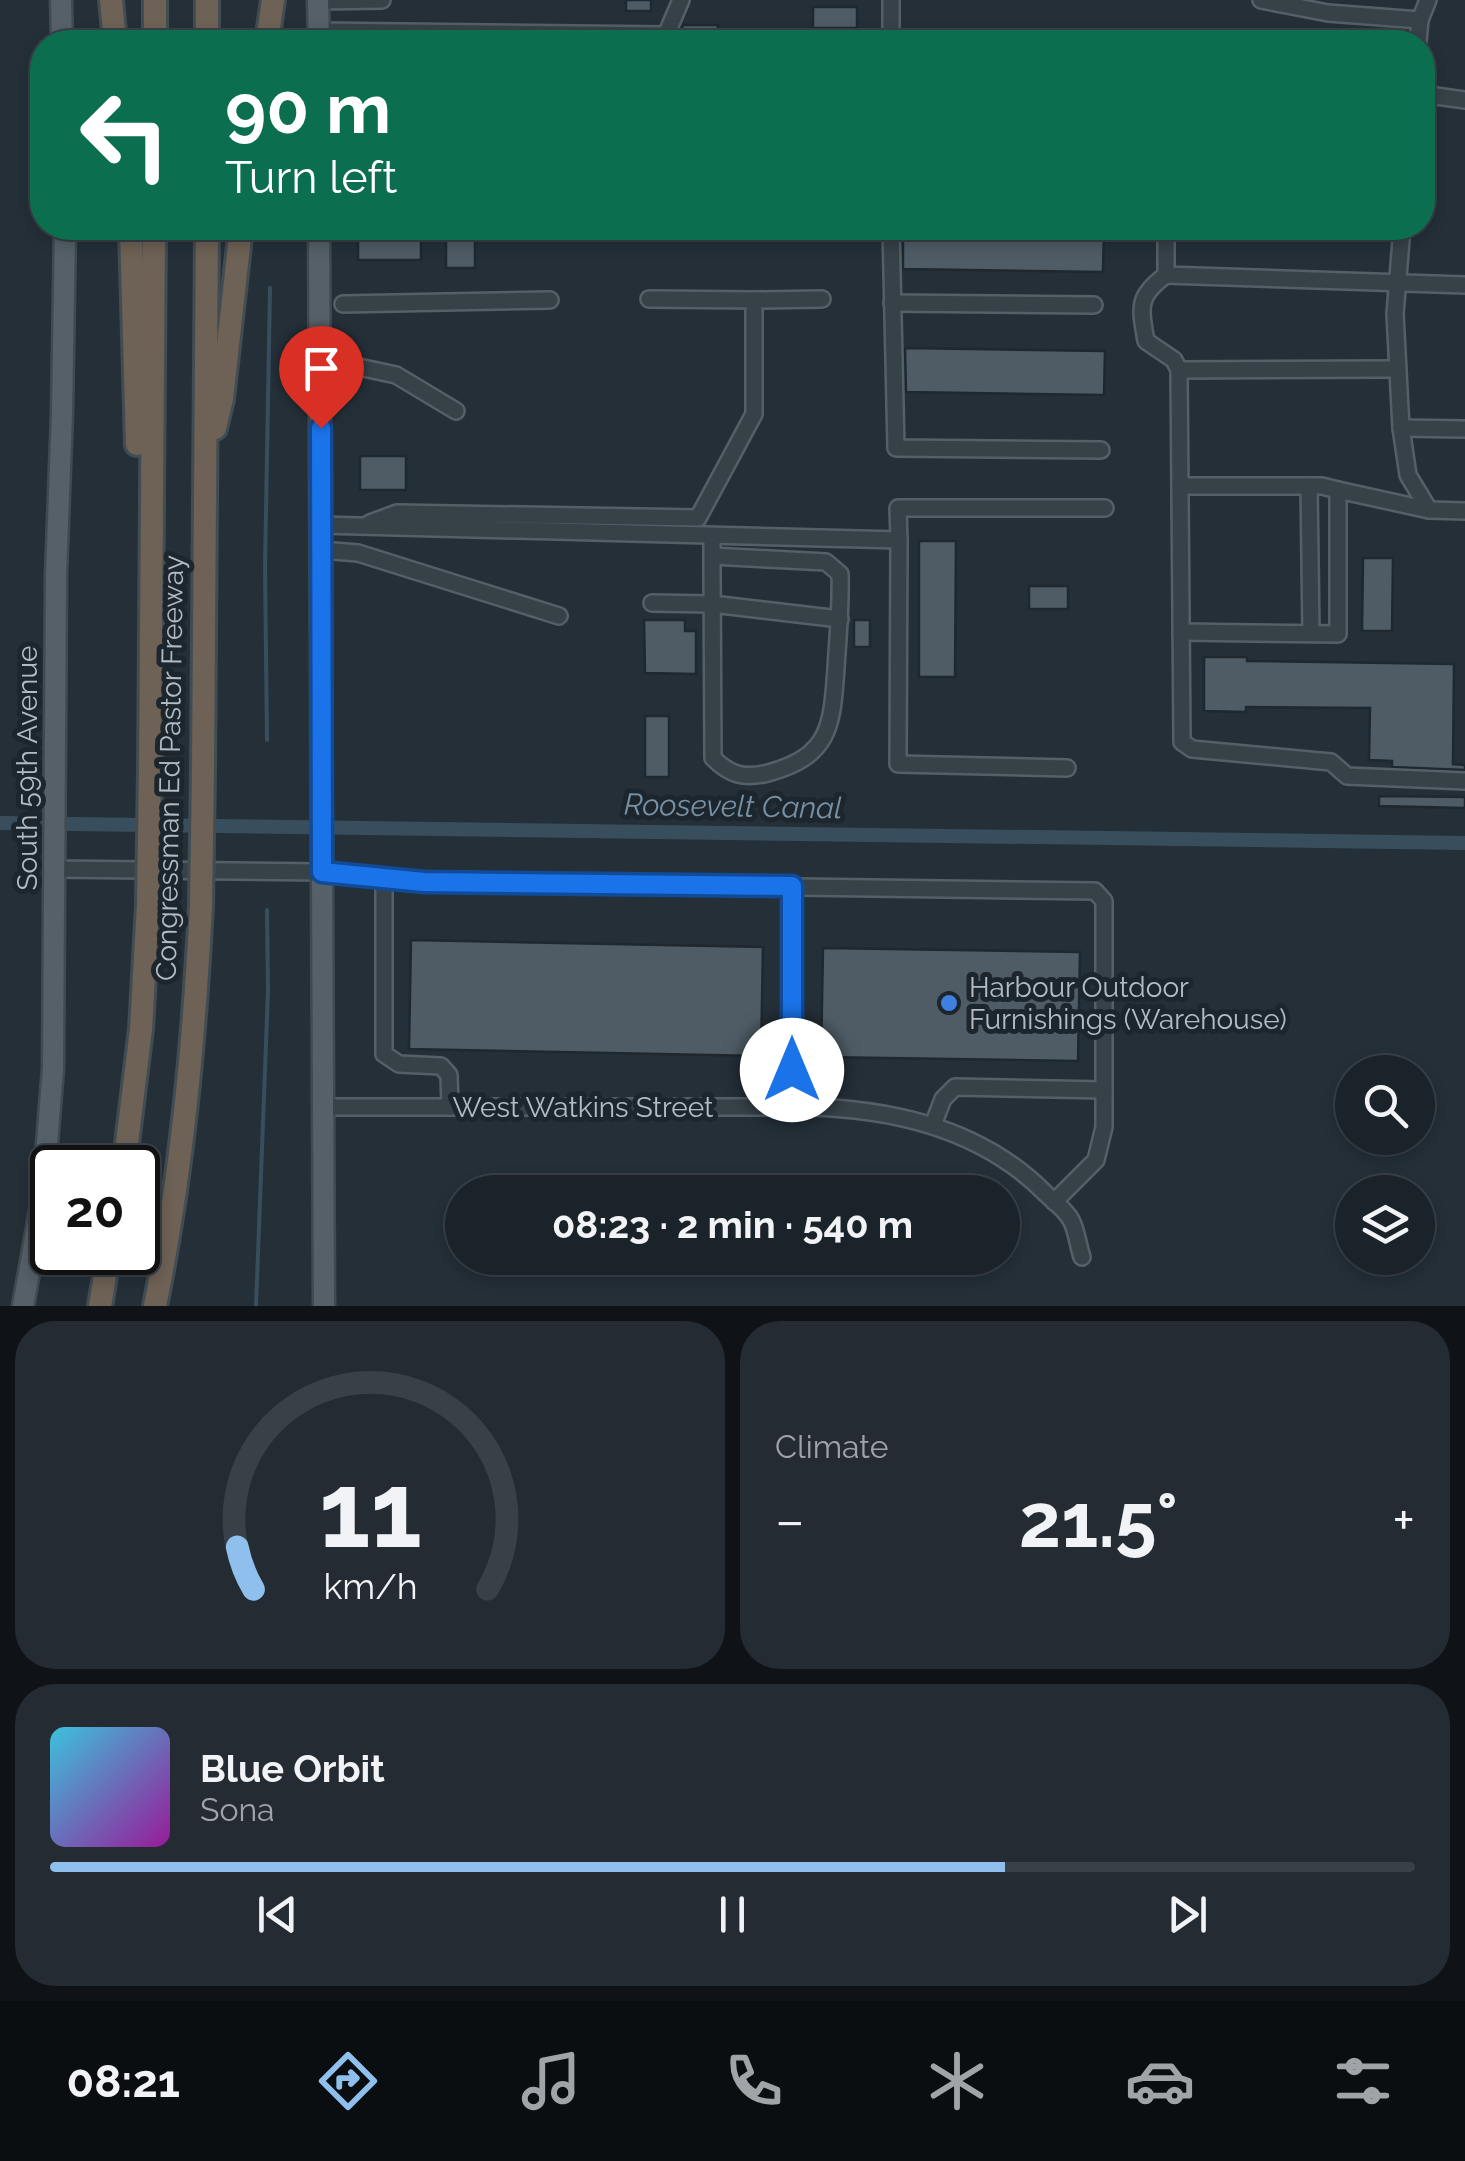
<!DOCTYPE html>
<meta charset="utf-8">
<style>
body{margin:0;font-family:Raleway,sans-serif;background:#242b32;color:#f1f3f6;height:100vh;display:flex;flex-direction:column;font-size:38px;white-space:nowrap}
*{box-sizing:border-box;margin:0}
p{font-size:32px;color:#a0a4a8}
.icon{flex:none;width:55px;height:55px;fill:none;stroke:currentColor;stroke-width:2;stroke-linecap:round;stroke-linejoin:round}
.map{position:relative;height:1306px;overflow:hidden}
.side{display:flex;flex-direction:column;gap:15px;padding:15px;background:#0f1317;flex:1}
.side>*{flex:none}
.hud{position:absolute;left:30px;top:30px;width:1405px;height:210px;border-radius:40px;box-shadow:0 5px 15px #0003,0 0 0 2px #394047;background:#0b6e4f;color:#fff;overflow:hidden}
.fabs{position:absolute;left:1335px;top:1055px;display:grid;gap:20px}
.fabs a{display:grid;place-items:center;width:100px;height:100px;border-radius:50%;background:#1b232a;box-shadow:0 5px 15px #0003,0 0 0 2px #394047;font-size:50px}
.speed{position:absolute;left:30px;top:1145px;display:flex;gap:20px;font-size:50px;font-weight:700;text-align:center}
.speed>*{display:grid;place-content:center;width:130px;height:130px;border-radius:50%;background:#1b232a;box-shadow:0 5px 15px #0003,0 0 0 2px #394047;line-height:1}
.speed .limit{border:5px solid #111;border-radius:15px;background:#fff;color:#111}
.pin{position:absolute;display:grid;place-items:center;width:85px;height:85px;color:#fff;margin:-102px -42px;border-radius:50% 50% 50% 0;rotate:-45deg;box-shadow:0 0 10px #0007}
.pin .icon{rotate:45deg}
.me{position:absolute;width:110px;margin:-55px;rotate:0deg;stroke-linejoin:round;filter:drop-shadow(0 0 8px #0008)}
.turn{display:flex;align-items:center;gap:35px;height:210px;padding:0 30px;font-size:45px}
.turn .icon{width:130px;height:130px;stroke-width:2.5}
.turn b{display:block;font-size:70px;line-height:85px}
.big{font-size:75px;font-weight:700;line-height:1.1}
.side .card{flex:1;display:flex;flex-direction:column;justify-content:center;gap:15px;min-width:0;padding:0 35px;border-radius:40px;background:#242b32}
.side .dial{align-items:center;gap:0}
.dial svg{height:260px;overflow:visible;fill:none;stroke:#394047;stroke-width:7;stroke-linecap:round;text-anchor:middle}
.dial text{fill:#f1f3f6;stroke:none}
.song{display:flex;align-items:center;gap:30px}
.cover{width:120px;height:120px;border-radius:15px;background:linear-gradient(135deg,hsl(190 70% 55%),hsl(300 70% 35%))}
.played{height:10px;border-radius:5px;background:linear-gradient(90deg,#8fc0ed 70%,#394047 70%)}
.keys{display:flex;justify-content:space-around;direction:ltr}
.heat{display:flex;justify-content:space-between;align-items:center;font-size:55px;direction:ltr}
.side .tiles{flex:1;display:grid;gap:15px;grid-template-columns:1fr 1fr}
.card:last-child{grid-column:span 2}
.trip{position:absolute;left:445px;top:1175px;width:575px;height:100px;border-radius:50px;background:#1b232a;box-shadow:0 5px 15px #0003,0 0 0 2px #394047;font-weight:700;line-height:100px;text-align:center}
.tab-bar{display:flex;height:160px;justify-content:space-around;align-items:center;background:#0b0e11;color:#a0a4a8}
.tab-bar .icon{width:70px;height:70px}
.tab-bar .selected{color:#8fc0ed}
.tab-bar b{font-size:45px;color:#f1f3f6}
.map>svg:first-child{display:block}
.lines{fill:none;stroke-linecap:round;stroke-linejoin:round}
.stream{stroke:#394e5d;stroke-width:4}
.canal{stroke:#394e5d;stroke-width:14}
.building{fill:#4f5c66;stroke:#1f282f;stroke-width:2.5}
.minor-casing{stroke:#555f66;stroke-width:20}
.major-casing{stroke:#414a51;stroke-width:25}
.highway-casing{stroke:#424c53;stroke-width:28}
.minor{stroke:#374148;stroke-width:15}
.major{stroke:#556068;stroke-width:20}
.highway{stroke:#6e6155;stroke-width:22}
.highway-bridge-casing{stroke:#424c53;stroke-width:28;stroke-linecap:butt}
.highway-bridge{stroke:#6e6155;stroke-width:22}
.route-casing{stroke:#114b97;stroke-width:25}
.route{stroke:#1a73e8;stroke-width:18}
.shop-dot{fill:#3f7fe0;stroke:#1d262d;stroke-width:4}
.labels{text-anchor:middle;dominant-baseline:central;stroke-width:10;stroke-linejoin:round;paint-order:stroke}
.street-label{font-size:28px;fill:#b2bcc4;stroke:#1d262d}
.poi-label{font-size:28px;fill:#b2bcc4;stroke:#1d262d;text-anchor:start}
.water-label{font-size:30px;font-style:italic;fill:#7691a5;stroke:#1d262d}
</style>
<div class="map">
<svg width="1465" height="1306" viewBox="0 0 1465 1306">
<rect width="100%" height="100%" fill="#242f38"/>
<g class="lines">
<g class="stream">
<polyline points="267,740 265,567 270,288"/>
<polyline points="256,1306 268,991 267,910"/>
</g>
<polyline class="canal" points="0,823 1465,843"/>
</g>
<g class="building">
<rect x="626" y="0" width="25" height="11"/>
<rect x="813" y="7" width="44" height="21"/>
<polygon points="683,25 718,25 718,42 677,42"/>
<polygon points="903,228 1104,228 1103,272 903,269"/>
<rect x="358" y="233" width="63" height="27"/>
<rect x="446" y="234" width="29" height="34"/>
<polygon points="905,348 1105,351 1104,395 906,392"/>
<rect x="360" y="456" width="46" height="34"/>
<polygon points="919,541 956,541 955,677 919,677"/>
<polygon points="1363,558 1393,558 1392,631 1362,631"/>
<rect x="1029" y="586" width="39" height="23"/>
<polygon points="644,620 685,620 685,631 696,631 696,674 645,673"/>
<rect x="854" y="620" width="16" height="27"/>
<polygon points="1204,657 1247,657 1247,661 1454,664 1453,764 1465,765 1465,770 1392,767 1392,761 1369,760 1370,708 1246,707 1246,712 1204,711"/>
<rect x="645" y="716" width="24" height="61"/>
<polygon points="1379,796 1465,797 1465,808 1379,806"/>
<polygon points="411,940 763,947 761,1056 409,1049"/>
<polygon points="823,948 1080,952 1078,1061 821,1057"/>
</g>
<g class="lines">
<defs>
<g id="minor">
<polyline points="1261,0 1328,13 1420,20"/>
<polyline points="318,1 382,0"/>
<polyline points="319,31 666,35 681,0"/>
<polyline points="891,42 891,0"/>
<polyline points="1418,42 1420,20 1428,0"/>
<polyline points="1422,94 1465,100"/>
<polyline points="891,228 896,448 1101,450"/>
<polyline points="1166,228 1166,275 1465,285"/>
<polyline points="1402,228 1395,314 1401,428 1408,475 1429,510"/>
<path d="M1166 275C1137 296 1140 307 1146 341L1174 360 1179 370 1182 742 1192 749 1331 762 1347 776 1465 781"/>
<polyline points="754,300 822,299"/>
<polyline points="892,303 1094,305"/>
<polyline points="343,304 550,300"/>
<polyline points="345,364 396,375 456,411"/>
<polyline points="1179,370 1396,369"/>
<polyline points="1401,428 1465,429"/>
<polyline points="1180,486 1322,486 1338,490 1338,634 1181,632"/>
<polyline points="1309,486 1311,633"/>
<polyline points="1338,490 1429,510 1465,511"/>
<polyline points="370,523 397,513 698,518 754,414 754,300 649,299"/>
<polyline points="321,525 899,540 898,764 1067,768"/>
<path d="M712 537V570L713 758C730 775 744 779 768 773 831 756 832 725 836 668 838 636 841 606 840 574L826 562 712 556"/>
<polyline points="899,540 898,508 1105,508"/>
<polyline points="321,550 358,553 559,616"/>
<polyline points="652,603 712,604 840,619"/>
<polyline points="54,869 322,872 424,882 1095,891 1104,901 1104,1127 1096,1160 1054,1202"/>
<polyline points="384,878 384,1054 399,1064 441,1066 449,1075 450,1107"/>
<path d="M323 1107H808C895 1109 981 1129 1044 1192 1052 1200 1066 1210 1071 1220 1077 1231 1078 1246 1082 1257"/>
<polyline points="792,1107 792,886"/>
<polyline points="933,1125 943,1099 955,1087 1104,1090"/>
</g>
<g id="major">
<polyline points="61,0 62,42"/>
<polyline points="318,0 319,42"/>
<polyline points="319,228 324,1306"/>
<polyline points="23,1306 43,1194 53,1068 56,575 62,413 65,228"/>
</g>
<g id="highway">
<polyline points="111,0 115,42"/>
<polyline points="207,0 207,42"/>
<polyline points="155,42 155,0"/>
<polyline points="267,42 273,0"/>
<polyline points="131,228 137,444"/>
<polyline points="215,428 222,399 241,228"/>
<polyline points="150,770 154,228"/>
<polyline points="203,771 207,228"/>
<polyline points="124,1168 141,1029 148,905"/>
<polyline points="100,1306 109,1252"/>
<path d="M155 1306C182 1174 194 1041 201 906"/>
</g>
</defs>
<use href="#minor" class="minor-casing"/>
<use href="#major" class="major-casing"/>
<use href="#highway" class="highway-casing"/>
<use href="#minor" class="minor"/>
<use href="#major" class="major"/>
<use href="#highway" class="highway"/>
<defs>
<g id="highway-bridge">
<polyline points="148,905 150,770"/>
<polyline points="201,906 203,771"/>
</g>
</defs>
<use href="#highway-bridge" class="highway-bridge-casing"/>
<use href="#highway-bridge" class="highway-bridge"/>
</g>
<g class="lines">
<defs>
<polyline id="route" points="321,428 322,872 424,882 792,886 792,1070"/>
</defs>
<use href="#route" class="route-casing"/>
<use href="#route" class="route"/>
</g>
<circle class="shop-dot" cx="949" cy="1003" r="10"/>
<g class="labels">
<g class="street-label">
<text transform="translate(27 768) rotate(-90)">South 59th Avenue</text>
<text transform="translate(170 768) rotate(-89)">Congressman Ed Pastor Freeway</text>
<text x="583" y="1107">West Watkins Street</text>
</g>
<g class="poi-label">
<text x="969" y="987">Harbour Outdoor<tspan x="969" dy="32">Furnishings (Warehouse)</tspan></text>
</g>
<g class="water-label">
<text transform="translate(733 806) rotate(1)">Roosevelt Canal</text>
</g>
</g>
</svg>
<div class="fabs">
<a><svg class="icon" aria-label="search" viewBox="0 0 24 24"><circle cx="10" cy="10" r="6"/><path d="M15 15l6 6"/></svg></a>
<a><svg class="icon" aria-label="layers" viewBox="0 0 24 24"><path d="M12 4l9 5-9 5-9-5zM3 14l9 5 9-5"/></svg></a>
</div>
<div class="speed"><div class="limit">20</div></div>
<div class="pin" style="left:321px;top:428px;background:#d93025"><svg class="icon" aria-label="arrive" viewBox="0 0 24 24"><path d="M6 21V4h12l-3 4 3 4H6"/></svg></div>
<svg class="me" style="left:792px;top:1070px" viewBox="-20 -20 40 40"><circle r="19" fill="#fff"/><path d="M0-13L10 11 0 6-10 11z" fill="#1a73e8"/></svg>
<div class="trip">08:23 · 2 min · 540 m</div>
<div class="hud">
<div class="turn"><svg class="icon" aria-label="left" viewBox="0 0 24 24"><path d="M17 20v-9H6M10 6l-5 5 5 5"/></svg><div><b>90 m</b>Turn left</div></div>
</div>
</div>
<section class="side">
<div class="tiles">
<div class="card dial"><svg viewBox="0 0 100 80">
<path d="M14 69A42 42 0 1 1 86 69"/>
<path d="M14 69A42 42 0 0 1 9 56" stroke="#8fc0ed"/>
<text x="50" y="56" font-size="32" font-weight="700">11</text>
<text x="50" y="72" font-size="11">km/h</text>
</svg></div>
<div class="card"><p>Climate</p>
<div class="heat"><a>−</a><b class="big">21.5°</b><a>+</a></div>
</div>
<div class="card">
<div class="song"><i class="cover"></i><div><b>Blue Orbit</b><p>Sona</p></div></div>
<div class="played"></div>
<div class="keys"><svg class="icon" aria-label="previous" viewBox="0 0 24 24"><path d="M18 5L8 12l10 7zM5 5v14"/></svg><svg class="icon" aria-label="pause" viewBox="0 0 24 24"><path d="M8 5v14M16 5v14"/></svg><svg class="icon" aria-label="next" viewBox="0 0 24 24"><path d="M6 5l10 7-10 7zM19 5v14"/></svg></div>
</div>
</div>
</section>
<nav class="tab-bar">
<b>08:21</b>
<svg class="icon selected" aria-label="directions" viewBox="0 0 24 24"><path d="M12 3l9 9-9 9-9-9zM9 14v-3h6M13 9l2 2-2 2"/></svg>
<svg class="icon" aria-label="music" viewBox="0 0 24 24"><path d="M9 18V5l10-2v13"/><circle cx="6" cy="18" r="3"/><circle cx="16" cy="16" r="3"/></svg>
<svg class="icon" aria-label="phone" viewBox="0 0 24 24"><path d="M5 4h4l2 5-3 2q2 4 5 5l2-3 5 2v4C11 20 4 13 5 4z"/></svg>
<svg class="icon" aria-label="climate" viewBox="0 0 24 24"><path d="M12 3v18M4 7l16 10M4 17L20 7"/></svg>
<svg class="icon" aria-label="car" viewBox="0 0 24 24"><path d="M5 17H2v-5l4-1 3-4h7l3 4 3 1v5h-3M9 17h6M6 11h13"/><circle cx="7" cy="17" r="2"/><circle cx="17" cy="17" r="2"/></svg>
<svg class="icon" aria-label="filters" viewBox="0 0 24 24"><path d="M4 7h16M4 17h16"/><circle cx="9" cy="7" r="2"/><circle cx="15" cy="17" r="2"/></svg>
</nav>
